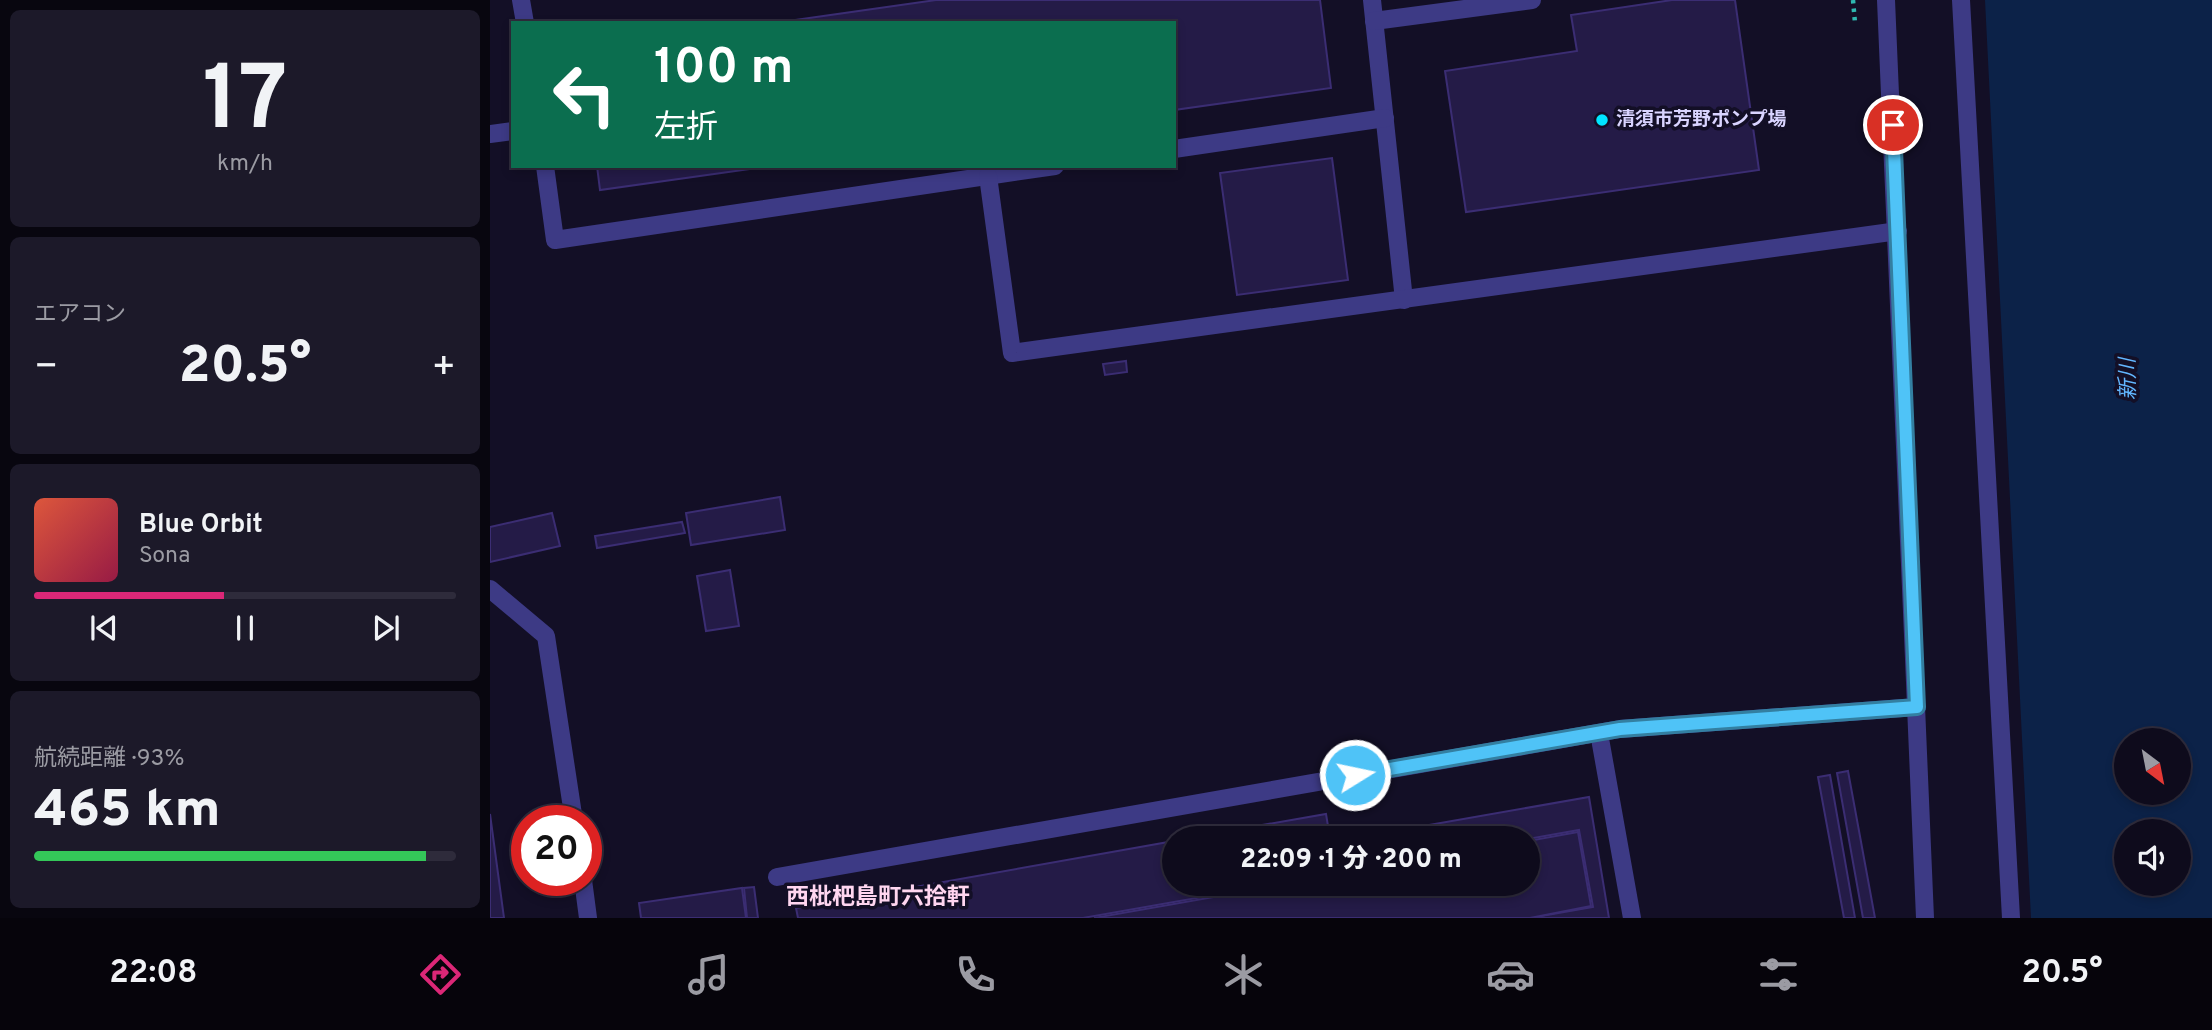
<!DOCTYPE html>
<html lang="ja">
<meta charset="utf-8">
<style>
body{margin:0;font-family:Overpass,"Noto Sans JP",sans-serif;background:#1c1929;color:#f1f3f6;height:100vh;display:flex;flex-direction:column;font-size:26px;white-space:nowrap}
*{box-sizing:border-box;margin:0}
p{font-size:23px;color:#9b9ba3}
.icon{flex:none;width:38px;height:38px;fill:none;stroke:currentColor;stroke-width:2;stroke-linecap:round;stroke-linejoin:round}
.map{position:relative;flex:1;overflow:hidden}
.details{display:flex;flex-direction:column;gap:10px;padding:10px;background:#08060f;width:490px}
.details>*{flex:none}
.banner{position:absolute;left:21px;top:21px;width:665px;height:147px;border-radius:0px;box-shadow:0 4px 10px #0003,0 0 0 2px #2e2b3b;background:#0b6e4f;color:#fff;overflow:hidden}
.needle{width:46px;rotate:148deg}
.fabs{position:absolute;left:1624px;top:728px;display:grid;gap:14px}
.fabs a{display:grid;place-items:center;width:77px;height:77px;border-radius:50%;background:#0e0b1c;box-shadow:0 4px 10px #0003,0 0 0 2px #2e2b3b;font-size:35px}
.speed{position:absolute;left:21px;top:805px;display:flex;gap:14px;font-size:35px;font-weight:700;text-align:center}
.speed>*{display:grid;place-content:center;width:91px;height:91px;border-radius:50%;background:#0e0b1c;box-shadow:0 4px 10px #0003,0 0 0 2px #2e2b3b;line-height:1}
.speed .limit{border:10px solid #d22;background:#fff;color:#111}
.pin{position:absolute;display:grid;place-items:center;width:60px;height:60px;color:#fff;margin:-30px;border:4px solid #fff;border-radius:50%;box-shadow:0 2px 7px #0007}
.me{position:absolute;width:77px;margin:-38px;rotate:80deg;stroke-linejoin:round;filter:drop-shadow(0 0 5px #0008)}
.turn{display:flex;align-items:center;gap:24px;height:147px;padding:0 28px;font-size:32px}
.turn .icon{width:91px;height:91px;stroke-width:2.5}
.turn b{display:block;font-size:49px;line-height:60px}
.big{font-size:52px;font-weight:800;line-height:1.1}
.details .tile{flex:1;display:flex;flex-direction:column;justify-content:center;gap:10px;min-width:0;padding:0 24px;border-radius:10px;background:#1c1929}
.details .dial{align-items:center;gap:0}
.dial b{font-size:91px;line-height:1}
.song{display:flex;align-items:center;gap:21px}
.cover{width:84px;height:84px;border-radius:10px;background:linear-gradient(135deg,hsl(10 70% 55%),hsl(340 70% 35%))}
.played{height:7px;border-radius:4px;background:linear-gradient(90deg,#db2777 45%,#2e2b3b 45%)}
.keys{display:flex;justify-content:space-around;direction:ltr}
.heat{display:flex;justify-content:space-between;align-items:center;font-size:38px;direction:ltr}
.charge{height:10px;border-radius:5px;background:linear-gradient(90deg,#34c759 93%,#2e2b3b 0)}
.trip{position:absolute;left:672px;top:826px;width:378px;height:70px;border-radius:35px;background:#0e0b1c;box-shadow:0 4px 10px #0003,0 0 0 2px #2e2b3b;font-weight:800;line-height:70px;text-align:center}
.dock{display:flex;height:112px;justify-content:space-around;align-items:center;background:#06040b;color:#9b9ba3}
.dock .icon{width:49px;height:49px}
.dock .current{color:#db2777}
.dock b{font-size:32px;color:#f1f3f6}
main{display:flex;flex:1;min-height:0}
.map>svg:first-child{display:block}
.water{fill:#0c2248;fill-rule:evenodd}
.building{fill:#241b47;stroke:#3b2d73;stroke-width:2}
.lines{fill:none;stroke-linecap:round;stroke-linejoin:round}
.path{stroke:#2fb8b0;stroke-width:4.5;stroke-dasharray:3.5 5;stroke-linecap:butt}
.minor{stroke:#3d3a85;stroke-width:18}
.route-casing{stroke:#337fa1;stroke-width:18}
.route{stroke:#4fc3f7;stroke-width:12}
.poi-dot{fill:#00e5ff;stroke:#130f26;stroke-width:2.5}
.labels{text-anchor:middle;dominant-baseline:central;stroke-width:7;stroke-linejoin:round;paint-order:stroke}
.poi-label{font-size:19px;font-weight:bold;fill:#d9d4ff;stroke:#130f26;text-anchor:start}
.water-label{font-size:21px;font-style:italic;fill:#62b6ff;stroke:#130f26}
.quarter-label{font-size:23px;font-weight:bold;fill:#ffd6f0;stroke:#130f26}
</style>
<main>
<section class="details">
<div class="tile dial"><b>17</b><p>km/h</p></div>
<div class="tile"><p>エアコン</p>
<div class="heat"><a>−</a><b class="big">20.5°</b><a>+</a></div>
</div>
<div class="tile">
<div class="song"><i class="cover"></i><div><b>Blue Orbit</b><p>Sona</p></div></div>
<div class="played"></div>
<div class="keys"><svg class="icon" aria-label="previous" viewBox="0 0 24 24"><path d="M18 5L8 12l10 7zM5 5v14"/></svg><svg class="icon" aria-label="pause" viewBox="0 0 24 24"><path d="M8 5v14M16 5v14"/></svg><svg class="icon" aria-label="next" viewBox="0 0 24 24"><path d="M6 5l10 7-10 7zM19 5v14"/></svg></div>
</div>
<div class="tile"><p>航続距離 · 93%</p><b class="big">465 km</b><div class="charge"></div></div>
</section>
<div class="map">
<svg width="1722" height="918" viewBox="0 0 1722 918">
<rect width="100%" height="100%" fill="#130f26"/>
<path class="water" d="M1495 0H1722V918H1541ZM1636 740H1689V793H1636ZM1636 831H1689V884H1636Z"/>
<g class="building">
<polygon points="446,0 830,0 841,88 684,110 684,23 284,23"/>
<polygon points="1182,0 1245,0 1269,170 976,212 955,71 1087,51 1081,15"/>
<polygon points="842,158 858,280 747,295 730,173"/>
<polygon points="107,166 281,166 110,190"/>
<polygon points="636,361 637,372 615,375 613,364"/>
<polygon points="290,497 295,530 201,545 196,513"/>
<polygon points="62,513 70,546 0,562 0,527"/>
<polygon points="192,522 195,533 107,548 105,536"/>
<polygon points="240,570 249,626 216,631 207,576"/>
<polygon points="1358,771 1385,918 1373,918 1347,773"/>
<polygon points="1340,775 1365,918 1354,918 1328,777"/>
<polygon points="1099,797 1119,918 1040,918 1103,907 1089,830 1038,839 865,838"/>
<polygon points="0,814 14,918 0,918"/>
<polygon points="836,814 840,838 697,838"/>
<polygon points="1088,832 1101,906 1040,918 604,918 797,884 1038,884 1038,841"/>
<polygon points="684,841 684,884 786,884 593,918 308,918 306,908"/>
<polygon points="264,887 268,918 257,918 254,888"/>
<polygon points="252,888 256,918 151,918 149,903"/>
</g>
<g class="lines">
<polyline class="path" points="1363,0 1365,23"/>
<g class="minor">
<polyline points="31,0 35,23"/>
<polyline points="882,0 914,300"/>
<polyline points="1396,0 1435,918"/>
<polyline points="1471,0 1521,918"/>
<polyline points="884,21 1042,0"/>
<polyline points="0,134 23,131"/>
<polyline points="684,149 895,118"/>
<polyline points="55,166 65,240 565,166"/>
<polyline points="498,176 522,353 1408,231"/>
<polyline points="0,589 56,636 84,821"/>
<polyline points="1109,733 1142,918"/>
<polyline points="287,877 1130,729 1427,707"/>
<polyline points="93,880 98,918"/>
</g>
</g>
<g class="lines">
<defs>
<polyline id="route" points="865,775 1130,729 1427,707 1403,125"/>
</defs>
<use href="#route" class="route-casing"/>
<use href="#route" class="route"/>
</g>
<circle class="poi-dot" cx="1112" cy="120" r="7"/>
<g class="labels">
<g class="poi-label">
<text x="1126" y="120">清須市芳野ポンプ場</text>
</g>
<g class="water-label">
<text transform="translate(1639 379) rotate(-91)">新川</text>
</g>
<g class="quarter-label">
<text x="388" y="898">西枇杷島町六拾軒</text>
</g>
</g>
</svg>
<div class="fabs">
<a><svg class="needle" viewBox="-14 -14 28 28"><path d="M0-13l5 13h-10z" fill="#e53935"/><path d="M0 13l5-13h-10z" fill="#9b9ba3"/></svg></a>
<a><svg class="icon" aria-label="sound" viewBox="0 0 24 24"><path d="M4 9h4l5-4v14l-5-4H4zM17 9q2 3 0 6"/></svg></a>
</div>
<div class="speed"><div class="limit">20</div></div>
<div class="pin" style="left:1403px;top:125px;background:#d93025"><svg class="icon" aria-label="arrive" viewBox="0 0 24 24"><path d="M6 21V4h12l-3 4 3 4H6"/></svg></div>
<svg class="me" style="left:865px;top:775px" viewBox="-20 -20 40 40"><circle r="17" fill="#4fc3f7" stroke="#fff" stroke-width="3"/><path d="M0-11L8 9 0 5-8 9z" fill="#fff"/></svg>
<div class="trip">22:09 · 1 分 · 200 m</div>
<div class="banner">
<div class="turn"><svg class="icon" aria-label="left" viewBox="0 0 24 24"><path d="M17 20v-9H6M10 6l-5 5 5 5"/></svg><div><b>100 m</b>左折</div></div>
</div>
</div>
</main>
<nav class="dock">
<b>22:08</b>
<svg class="icon current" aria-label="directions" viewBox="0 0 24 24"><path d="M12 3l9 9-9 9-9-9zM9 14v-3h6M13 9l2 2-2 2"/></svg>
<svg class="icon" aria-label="music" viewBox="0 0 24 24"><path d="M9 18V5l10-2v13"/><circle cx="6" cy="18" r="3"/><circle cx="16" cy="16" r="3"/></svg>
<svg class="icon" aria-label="phone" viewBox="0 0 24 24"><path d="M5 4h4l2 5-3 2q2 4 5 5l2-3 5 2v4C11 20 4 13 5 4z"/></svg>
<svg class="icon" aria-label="climate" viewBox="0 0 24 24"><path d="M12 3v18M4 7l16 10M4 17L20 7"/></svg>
<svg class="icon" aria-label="car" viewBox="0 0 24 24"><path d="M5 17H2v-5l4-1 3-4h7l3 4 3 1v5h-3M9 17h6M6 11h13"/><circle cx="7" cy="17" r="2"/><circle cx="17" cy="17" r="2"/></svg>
<svg class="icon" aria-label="filters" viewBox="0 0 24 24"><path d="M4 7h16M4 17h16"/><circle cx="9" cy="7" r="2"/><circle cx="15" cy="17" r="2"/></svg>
<b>20.5°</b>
</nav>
